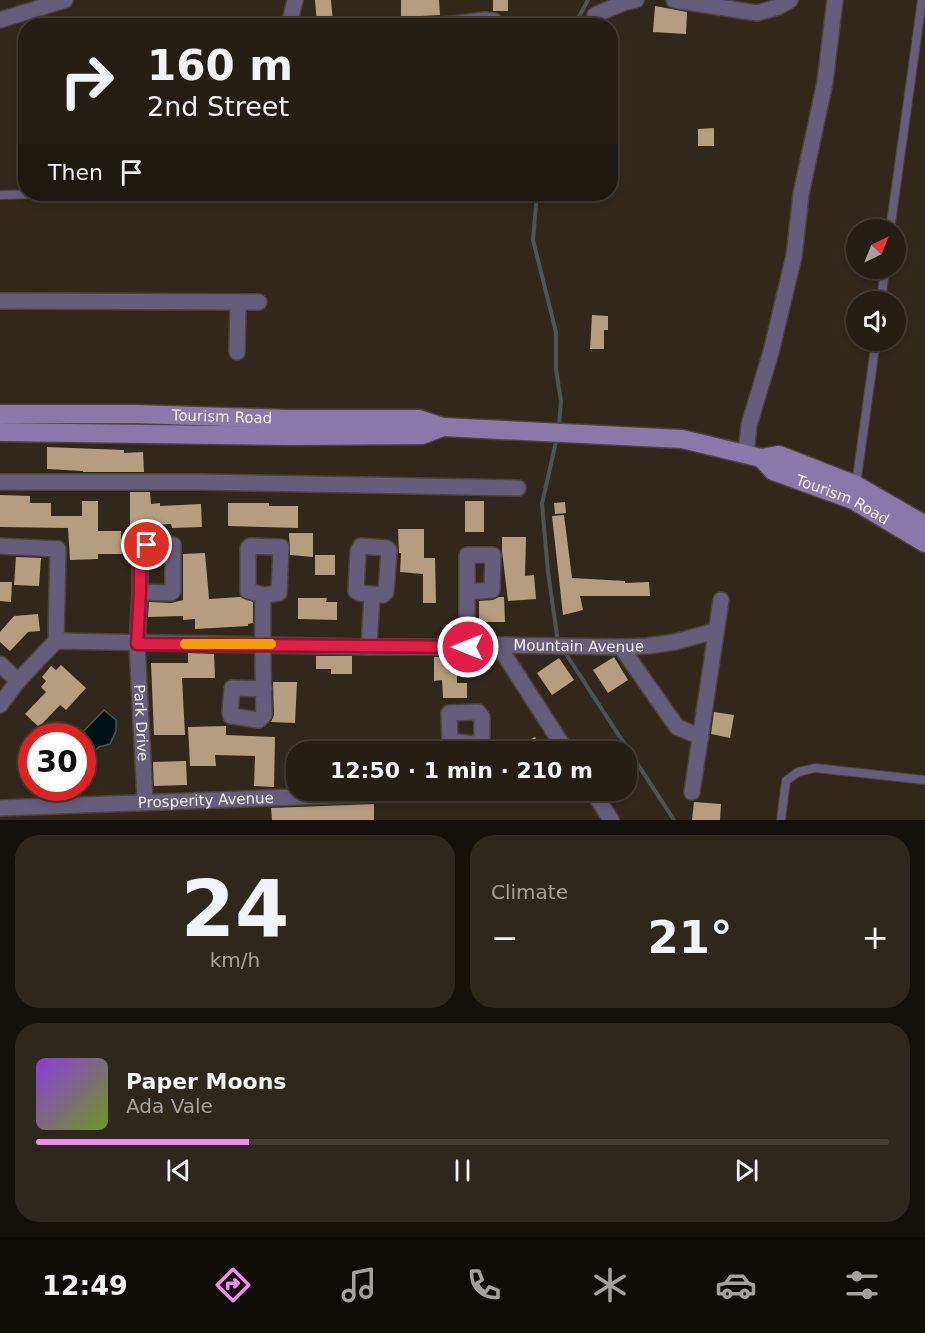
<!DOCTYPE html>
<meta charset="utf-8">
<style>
body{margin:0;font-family:"DejaVu Sans",sans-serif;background:#2d271d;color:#f1f3f6;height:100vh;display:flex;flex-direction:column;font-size:22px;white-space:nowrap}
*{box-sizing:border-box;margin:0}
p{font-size:20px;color:#a3a2a0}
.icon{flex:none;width:33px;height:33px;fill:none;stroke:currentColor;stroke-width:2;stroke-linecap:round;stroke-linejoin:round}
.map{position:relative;height:820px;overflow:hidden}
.panel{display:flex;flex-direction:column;gap:15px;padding:15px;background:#14100b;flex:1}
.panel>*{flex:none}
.hud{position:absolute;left:18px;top:18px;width:600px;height:183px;border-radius:24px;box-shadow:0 3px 9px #0003,0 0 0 2px #423c34;background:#251e14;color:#f1f3f6;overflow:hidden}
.needle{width:39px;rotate:43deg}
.tools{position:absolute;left:846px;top:219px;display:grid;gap:12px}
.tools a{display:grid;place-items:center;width:60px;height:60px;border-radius:50%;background:#251e14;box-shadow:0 3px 9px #0003,0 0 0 2px #423c34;font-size:30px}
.speed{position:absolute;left:18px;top:723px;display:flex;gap:12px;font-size:30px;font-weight:700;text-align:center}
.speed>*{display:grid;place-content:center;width:78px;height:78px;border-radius:50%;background:#251e14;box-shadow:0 3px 9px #0003,0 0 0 2px #423c34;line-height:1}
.speed .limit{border:9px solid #d22;background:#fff;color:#111}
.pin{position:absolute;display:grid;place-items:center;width:51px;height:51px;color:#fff;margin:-26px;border:3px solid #fff;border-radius:50%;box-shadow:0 2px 6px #0007}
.me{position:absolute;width:66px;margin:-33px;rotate:270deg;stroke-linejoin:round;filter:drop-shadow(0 0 4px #0008)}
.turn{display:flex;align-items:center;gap:21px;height:126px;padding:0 30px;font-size:27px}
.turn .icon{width:78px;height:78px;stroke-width:2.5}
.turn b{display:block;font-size:42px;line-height:51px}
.then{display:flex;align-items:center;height:57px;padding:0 30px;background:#0003;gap:12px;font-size:22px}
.big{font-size:45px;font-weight:600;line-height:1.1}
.panel .card{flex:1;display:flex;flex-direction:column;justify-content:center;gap:9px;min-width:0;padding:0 21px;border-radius:24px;background:#2d271d}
.panel .dial{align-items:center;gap:0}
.dial b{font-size:78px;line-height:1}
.song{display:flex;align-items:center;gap:18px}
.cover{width:72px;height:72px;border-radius:9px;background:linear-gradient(135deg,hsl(270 70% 55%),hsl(80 70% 35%))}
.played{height:6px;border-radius:3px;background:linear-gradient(90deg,#f38af2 25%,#423c34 25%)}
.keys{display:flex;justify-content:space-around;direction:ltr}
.heat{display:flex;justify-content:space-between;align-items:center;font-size:33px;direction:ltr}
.panel .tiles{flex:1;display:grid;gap:15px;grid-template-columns:1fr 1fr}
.card:last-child{grid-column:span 2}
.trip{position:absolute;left:286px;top:741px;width:351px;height:60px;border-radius:24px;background:#251e14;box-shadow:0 3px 9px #0003,0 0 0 2px #423c34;font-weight:600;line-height:60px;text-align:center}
.tab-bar{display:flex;height:96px;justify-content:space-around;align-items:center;background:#0f0c08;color:#a3a2a0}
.tab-bar .icon{width:42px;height:42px}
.tab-bar .selected{color:#f38af2}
.tab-bar b{font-size:27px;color:#f1f3f6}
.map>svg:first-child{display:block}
.water{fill:#001216;stroke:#4a5555;stroke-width:1.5}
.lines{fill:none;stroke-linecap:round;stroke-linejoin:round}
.stream{stroke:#4a5555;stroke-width:4}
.building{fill:#b49e7f}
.lane-casing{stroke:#4d4438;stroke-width:10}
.street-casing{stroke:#4d4438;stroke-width:18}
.secondary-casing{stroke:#4d4438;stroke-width:21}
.lane{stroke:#665d7c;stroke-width:8}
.street{stroke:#665d7c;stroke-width:15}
.secondary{stroke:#8879aa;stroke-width:18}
.route-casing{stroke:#92132f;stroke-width:15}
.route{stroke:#e11d48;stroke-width:10}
.slow{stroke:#f59e0b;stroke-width:10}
.labels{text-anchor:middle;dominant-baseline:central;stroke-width:6;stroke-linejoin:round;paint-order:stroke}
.street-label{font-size:15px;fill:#f6f0e7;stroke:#31281b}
</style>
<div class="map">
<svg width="925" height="820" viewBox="0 0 925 820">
<rect width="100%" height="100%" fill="#31281b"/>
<polygon class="water" points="104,710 116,720 116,731 110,744 99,747 93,752 89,753 83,748 82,736 79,736"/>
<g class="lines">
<g class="stream">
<polyline points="574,26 588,0"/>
<polyline points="537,194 533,240 556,332 556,369 561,401 559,426"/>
<polyline points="557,437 542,504 548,572 558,642"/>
<polyline points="564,651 674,820"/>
</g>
</g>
<g class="building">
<polygon points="315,0 331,0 333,23 317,24"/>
<polygon points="401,0 439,0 440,15 401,17"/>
<rect x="493" y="0" width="15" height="11"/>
<polygon points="655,6 687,12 686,34 653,32"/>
<polygon points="714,128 714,146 698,146 698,129"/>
<polygon points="592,315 608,316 608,330 604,330 604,349 590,349"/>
<polygon points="47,447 124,450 124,453 143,452 144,472 83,472 83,471 47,469"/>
<polygon points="130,492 150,492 151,504 160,503 160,506 201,504 202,527 172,528 171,524 130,526"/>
<polygon points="0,495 30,496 30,503 51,503 51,516 82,516 82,501 98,501 98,531 121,531 122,554 98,554 98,559 70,560 68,528 0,527"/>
<rect x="465" y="501" width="19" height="31"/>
<polygon points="565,502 566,513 555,514 554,503"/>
<polygon points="228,503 269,503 269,506 298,506 298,528 228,526"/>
<polygon points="564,515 572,578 625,581 625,583 649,582 650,596 580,596 583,610 563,615 552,516"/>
<polygon points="398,529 424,529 424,558 435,558 436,603 423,603 423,574 400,572 401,553 399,553"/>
<polygon points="289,533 313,533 313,557 290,555"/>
<polygon points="502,537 526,537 525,576 534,575 536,599 508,601 502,551"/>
<polygon points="205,553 209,599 241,597 253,602 253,623 248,624 248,626 195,629 195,619 183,620 183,616 148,617 149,602 171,603 183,600 183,554"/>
<rect x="315" y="555" width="20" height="20"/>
<polygon points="16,557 41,558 39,586 14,585"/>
<polygon points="0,582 12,582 11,602 0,601"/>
<polygon points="499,597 504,597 505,622 479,622 479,601 493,600"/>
<polygon points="298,598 327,598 326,602 337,602 337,620 298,619"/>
<polygon points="38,614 40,631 28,632 10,651 0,642 0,632 14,616"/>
<polygon points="188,653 214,654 215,678 182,678 185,735 154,735 151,663 188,663"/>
<polygon points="316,656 352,656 352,674 331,674 331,669 316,669"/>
<polygon points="434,657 457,657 457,683 467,683 467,698 443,698 442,680 434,681"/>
<polygon points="614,657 628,680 608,693 593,670"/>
<polygon points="559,658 574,680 552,695 537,673"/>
<polygon points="61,665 86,688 66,710 60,705 39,727 25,714 46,692 41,687 46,681 42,677 51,666 56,670"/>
<polygon points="273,682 297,682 295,723 271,722 274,715"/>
<polygon points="714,712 734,715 730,738 711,734"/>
<polygon points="226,726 226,735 275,737 274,787 254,786 255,756 215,755 216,766 190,766 188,727"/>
<polygon points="535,737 543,752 505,752"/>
<polygon points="186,761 187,785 154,786 153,762"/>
<polygon points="694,802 721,804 720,820 692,820"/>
<polygon points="374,804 374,820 272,820 271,808"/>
</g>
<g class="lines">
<defs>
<g id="lane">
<polyline points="0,195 38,194"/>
<polyline points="890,230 922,0"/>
<polyline points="881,302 885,268"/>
<polyline points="856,485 876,340"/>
<polyline points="781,820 786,781 798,772 815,768 925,780"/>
</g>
<g id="street">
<polyline points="674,0 757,13 778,7 790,0"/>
<polyline points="595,15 623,3 636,0"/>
<polyline points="0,20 65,0"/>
<polyline points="289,26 295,0"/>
<polyline points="436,26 485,20 494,21 497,26"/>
<polyline points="0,301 259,302"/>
<polyline points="237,352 238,302"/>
<polyline points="746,454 749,425 771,352 794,256 801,194 825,82 835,0"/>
<polyline points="0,482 201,482 518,488"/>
<polyline points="0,546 58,549 56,641"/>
<polygon points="250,546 281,547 279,593 263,595 248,591 248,548"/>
<polygon points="361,546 387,548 389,550 386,592 383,595 359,593 356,591 358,551"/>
<path id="s1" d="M140 592 171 593 173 591V545L170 544 143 546 140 550V592L137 644 145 801"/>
<path d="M263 595C262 635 263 675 264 715L259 720 231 716 230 712 232 688 264 689"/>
<polyline points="498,645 567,752"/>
<polyline points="369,647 372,595"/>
<polyline points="467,647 467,555 493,555 492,590 468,592"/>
<polyline points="621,647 677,727 701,737"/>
<polyline points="0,664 18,681"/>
<path id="s2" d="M0 705 18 681 56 641 369 647H467L498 645 621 647 648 646 675 642 715 631"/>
<polygon points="478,712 482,717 482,745 450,741 449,713"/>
<polyline points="592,790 611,820"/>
<polyline points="692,792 721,600"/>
<path id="s3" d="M0 808 484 790"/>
</g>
<g id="secondary">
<path id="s4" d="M0 414H135L290 419H419L443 427 682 439 761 458 779 455 856 485 925 525"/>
<polyline points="0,432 292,436 422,435 443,427"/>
<path id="s5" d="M761 458 773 471 853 500 925 543"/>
</g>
</defs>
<use href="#lane" class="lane-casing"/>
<use href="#street" class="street-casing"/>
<use href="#secondary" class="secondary-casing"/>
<use href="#lane" class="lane"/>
<use href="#street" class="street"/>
<use href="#secondary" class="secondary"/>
</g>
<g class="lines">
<defs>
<polyline id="route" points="147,545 142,546 140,550 140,592 137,644 468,647"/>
</defs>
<use href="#route" class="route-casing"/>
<use href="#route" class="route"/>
<polyline class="slow" points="185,644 271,644"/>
</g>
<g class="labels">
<g class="street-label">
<text stroke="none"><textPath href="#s4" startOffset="222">Tourism Road</textPath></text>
<text stroke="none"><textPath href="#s5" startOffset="93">Tourism Road</textPath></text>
<text stroke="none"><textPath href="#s2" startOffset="608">Mountain Avenue</textPath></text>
<text stroke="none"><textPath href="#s1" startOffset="288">Park Drive</textPath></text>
<text stroke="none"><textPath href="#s3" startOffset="206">Prosperity Avenue</textPath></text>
</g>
</g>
</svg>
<div class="tools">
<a><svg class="needle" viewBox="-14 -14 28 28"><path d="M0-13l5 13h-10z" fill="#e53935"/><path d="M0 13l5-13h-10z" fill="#a3a2a0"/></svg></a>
<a><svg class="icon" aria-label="sound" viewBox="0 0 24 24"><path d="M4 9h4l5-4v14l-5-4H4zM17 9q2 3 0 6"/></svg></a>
</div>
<div class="speed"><div class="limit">30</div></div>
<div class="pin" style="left:147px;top:545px;background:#d93025"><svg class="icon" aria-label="arrive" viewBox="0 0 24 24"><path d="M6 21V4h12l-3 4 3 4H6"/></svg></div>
<svg class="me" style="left:468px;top:647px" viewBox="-20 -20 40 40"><circle r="17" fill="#e11d48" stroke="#fff" stroke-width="3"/><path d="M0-11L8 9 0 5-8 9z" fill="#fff"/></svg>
<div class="trip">12:50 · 1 min · 210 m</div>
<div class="hud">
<div class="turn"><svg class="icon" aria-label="right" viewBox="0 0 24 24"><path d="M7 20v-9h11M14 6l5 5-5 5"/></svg><div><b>160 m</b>2nd Street</div></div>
<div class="then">Then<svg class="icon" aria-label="arrive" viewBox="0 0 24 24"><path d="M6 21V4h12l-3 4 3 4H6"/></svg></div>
</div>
</div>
<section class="panel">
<div class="tiles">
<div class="card dial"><b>24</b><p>km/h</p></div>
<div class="card"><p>Climate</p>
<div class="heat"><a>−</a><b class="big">21°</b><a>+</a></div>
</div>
<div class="card">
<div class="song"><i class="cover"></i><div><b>Paper Moons</b><p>Ada Vale</p></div></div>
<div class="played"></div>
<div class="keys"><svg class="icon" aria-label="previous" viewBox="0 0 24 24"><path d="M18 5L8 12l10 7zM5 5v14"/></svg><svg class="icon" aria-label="pause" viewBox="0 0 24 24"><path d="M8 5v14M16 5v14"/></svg><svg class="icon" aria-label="next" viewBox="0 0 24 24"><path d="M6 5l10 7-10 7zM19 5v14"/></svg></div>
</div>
</div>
</section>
<nav class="tab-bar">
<b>12:49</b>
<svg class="icon selected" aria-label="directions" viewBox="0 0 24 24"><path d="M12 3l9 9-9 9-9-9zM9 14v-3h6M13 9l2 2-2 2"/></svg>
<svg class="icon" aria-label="music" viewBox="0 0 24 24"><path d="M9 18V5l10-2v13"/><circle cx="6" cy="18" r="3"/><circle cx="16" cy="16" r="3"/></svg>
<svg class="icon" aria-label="phone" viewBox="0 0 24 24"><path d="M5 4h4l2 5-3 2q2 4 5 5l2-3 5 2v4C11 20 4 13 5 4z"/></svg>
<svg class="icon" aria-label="climate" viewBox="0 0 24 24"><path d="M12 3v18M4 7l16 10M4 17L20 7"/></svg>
<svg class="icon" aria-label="car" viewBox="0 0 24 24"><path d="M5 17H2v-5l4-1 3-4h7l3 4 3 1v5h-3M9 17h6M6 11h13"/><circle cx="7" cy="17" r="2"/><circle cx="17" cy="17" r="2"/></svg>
<svg class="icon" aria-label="filters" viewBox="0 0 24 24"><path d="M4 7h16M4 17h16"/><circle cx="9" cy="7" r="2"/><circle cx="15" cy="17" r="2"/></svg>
</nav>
